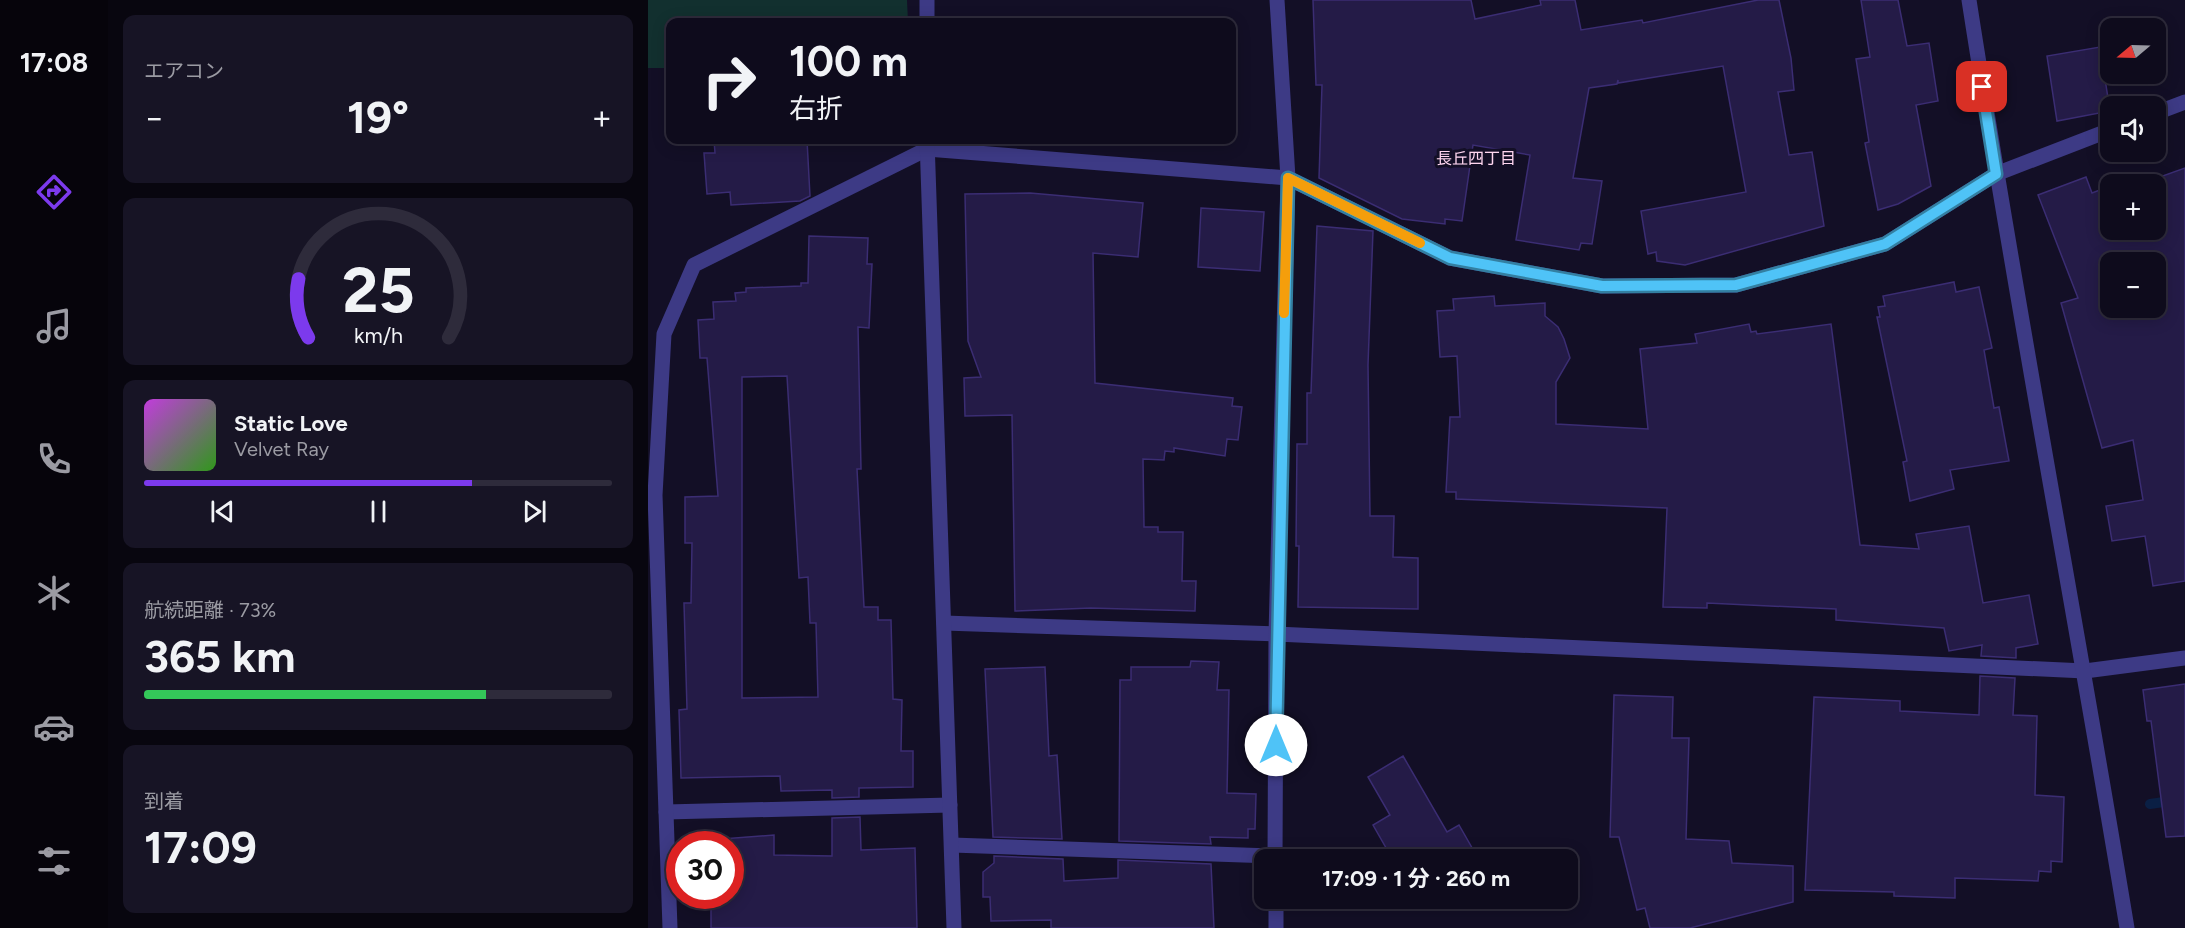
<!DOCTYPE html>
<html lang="ja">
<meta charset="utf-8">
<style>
body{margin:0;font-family:Figtree,"Noto Sans JP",sans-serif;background:#171425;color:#f1f3f6;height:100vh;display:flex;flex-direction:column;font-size:22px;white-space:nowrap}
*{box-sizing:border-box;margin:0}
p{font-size:20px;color:#9b9ba3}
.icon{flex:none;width:33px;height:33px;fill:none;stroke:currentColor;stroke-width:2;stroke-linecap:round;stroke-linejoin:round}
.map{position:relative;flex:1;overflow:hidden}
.drawer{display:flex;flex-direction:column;gap:15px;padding:15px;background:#08060f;width:540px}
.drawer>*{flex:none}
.hud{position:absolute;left:18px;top:18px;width:570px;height:126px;border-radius:12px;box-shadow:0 3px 15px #0003,0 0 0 2px #2e2b3b;background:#0e0b1c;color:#f1f3f6;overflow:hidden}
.needle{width:39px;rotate:251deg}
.fabs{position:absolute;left:1452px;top:18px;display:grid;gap:12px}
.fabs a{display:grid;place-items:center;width:66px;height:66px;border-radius:12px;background:#0e0b1c;box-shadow:0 3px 15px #0003,0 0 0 2px #2e2b3b;font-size:30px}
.speed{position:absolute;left:18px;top:831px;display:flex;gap:12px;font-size:30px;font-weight:700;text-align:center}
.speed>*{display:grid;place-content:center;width:78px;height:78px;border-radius:50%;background:#0e0b1c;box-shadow:0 3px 15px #0003,0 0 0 2px #2e2b3b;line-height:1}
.speed .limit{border:9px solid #d22;background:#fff;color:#111}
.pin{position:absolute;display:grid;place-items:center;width:51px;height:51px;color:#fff;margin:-26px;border-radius:12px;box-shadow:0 3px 9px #0006}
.me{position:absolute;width:66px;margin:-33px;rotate:0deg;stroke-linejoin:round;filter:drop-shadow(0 0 4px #0008)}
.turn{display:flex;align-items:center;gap:21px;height:126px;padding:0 24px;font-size:27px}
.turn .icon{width:78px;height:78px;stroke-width:2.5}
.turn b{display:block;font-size:42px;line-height:51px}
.big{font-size:45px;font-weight:700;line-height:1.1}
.drawer .tile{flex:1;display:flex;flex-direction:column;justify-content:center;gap:9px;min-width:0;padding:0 21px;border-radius:12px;background:#171425}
.drawer .dial{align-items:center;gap:0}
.dial svg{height:156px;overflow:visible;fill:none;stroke:#2e2b3b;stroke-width:7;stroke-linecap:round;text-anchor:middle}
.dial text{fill:#f1f3f6;stroke:none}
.song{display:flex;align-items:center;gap:18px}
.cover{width:72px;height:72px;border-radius:9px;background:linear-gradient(135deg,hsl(290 70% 55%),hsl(110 70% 35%))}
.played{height:6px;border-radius:3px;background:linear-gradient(90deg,#7c3aed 70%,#2e2b3b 70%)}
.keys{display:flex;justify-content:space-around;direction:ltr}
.heat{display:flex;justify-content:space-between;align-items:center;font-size:33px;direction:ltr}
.charge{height:9px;border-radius:4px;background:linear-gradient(90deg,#34c759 73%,#2e2b3b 0)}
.trip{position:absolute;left:606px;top:849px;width:324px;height:60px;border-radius:12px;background:#0e0b1c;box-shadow:0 3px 15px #0003,0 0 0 2px #2e2b3b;font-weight:700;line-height:60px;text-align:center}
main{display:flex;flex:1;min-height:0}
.tab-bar{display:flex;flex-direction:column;width:108px;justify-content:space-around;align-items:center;background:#06040b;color:#9b9ba3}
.tab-bar .icon{width:42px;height:42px}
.tab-bar .on{color:#7c3aed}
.tab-bar b{font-size:27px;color:#f1f3f6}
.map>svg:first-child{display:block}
.green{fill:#12302f}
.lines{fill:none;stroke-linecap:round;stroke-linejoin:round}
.stream{stroke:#0a1f44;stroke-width:10}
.building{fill:#241b47;stroke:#3b2d73;stroke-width:1.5;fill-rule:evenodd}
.minor{stroke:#3d3a85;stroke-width:15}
.tertiary{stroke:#3d3a85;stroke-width:15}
.route-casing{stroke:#337fa1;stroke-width:15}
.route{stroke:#4fc3f7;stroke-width:10}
.slow{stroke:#f59e0b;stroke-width:10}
.labels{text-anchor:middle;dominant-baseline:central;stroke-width:6;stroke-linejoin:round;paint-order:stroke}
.neighbourhood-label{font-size:16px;fill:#ffd6f0;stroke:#130f26}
</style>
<main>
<nav class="tab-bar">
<b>17:08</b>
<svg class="icon on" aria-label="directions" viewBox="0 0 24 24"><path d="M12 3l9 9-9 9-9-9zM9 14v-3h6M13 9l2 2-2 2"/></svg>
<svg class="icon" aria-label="music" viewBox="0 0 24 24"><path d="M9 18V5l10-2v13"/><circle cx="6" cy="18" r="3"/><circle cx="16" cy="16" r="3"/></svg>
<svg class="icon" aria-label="phone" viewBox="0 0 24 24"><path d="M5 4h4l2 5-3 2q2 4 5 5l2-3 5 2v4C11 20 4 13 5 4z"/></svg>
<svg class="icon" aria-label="climate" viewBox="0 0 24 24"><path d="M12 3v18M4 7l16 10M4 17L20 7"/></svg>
<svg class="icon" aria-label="car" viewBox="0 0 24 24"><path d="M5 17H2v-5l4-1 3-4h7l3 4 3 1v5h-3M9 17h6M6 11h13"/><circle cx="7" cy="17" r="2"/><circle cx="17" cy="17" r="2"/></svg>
<svg class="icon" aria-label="filters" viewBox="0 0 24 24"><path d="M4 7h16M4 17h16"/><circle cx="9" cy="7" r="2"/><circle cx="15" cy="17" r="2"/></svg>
</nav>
<section class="drawer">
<div class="tile"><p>エアコン</p>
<div class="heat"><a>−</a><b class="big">19°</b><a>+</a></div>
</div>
<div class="tile dial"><svg viewBox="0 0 100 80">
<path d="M14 69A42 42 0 1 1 86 69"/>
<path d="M14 69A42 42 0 0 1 9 39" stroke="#7c3aed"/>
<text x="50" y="56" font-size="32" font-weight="700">25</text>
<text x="50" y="72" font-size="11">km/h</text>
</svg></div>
<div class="tile">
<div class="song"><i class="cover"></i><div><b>Static Love</b><p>Velvet Ray</p></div></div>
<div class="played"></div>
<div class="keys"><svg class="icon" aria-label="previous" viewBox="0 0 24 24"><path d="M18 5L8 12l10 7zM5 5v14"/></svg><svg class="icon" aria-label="pause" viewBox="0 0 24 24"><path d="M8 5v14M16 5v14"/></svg><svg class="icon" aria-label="next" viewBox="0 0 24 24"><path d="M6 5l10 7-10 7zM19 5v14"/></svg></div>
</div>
<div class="tile"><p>航続距離 · 73%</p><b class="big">365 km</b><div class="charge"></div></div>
<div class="tile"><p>到着</p><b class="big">17:09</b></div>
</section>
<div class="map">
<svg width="1537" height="928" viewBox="0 0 1537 928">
<rect width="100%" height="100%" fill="#130f26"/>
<polygon class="green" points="0,0 259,0 260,22 22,22 22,68 0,68"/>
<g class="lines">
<polyline class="stream" points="1502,804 1537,799"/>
</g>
<g class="building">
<polygon points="665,0 823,0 827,19 893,5 892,0 927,0 933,30 994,20 995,23 1110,0 1131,0 1143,58 1146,90 1130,92 1141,155 1164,152 1176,226 1037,265 1009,261 1008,252 1000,254 993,211 1098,192 1075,66 970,83 970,80 969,84 941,88 925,178 954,181 944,244 933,243 931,250 868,240 882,155 825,145 814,221 797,219 797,224 754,219 671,178 674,85 668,85"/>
<polygon points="1213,0 1250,0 1259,46 1281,43 1290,101 1268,105 1283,186 1250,204 1230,210 1217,143 1221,142 1208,59 1222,57"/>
<polygon points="1452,47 1462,111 1409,121 1399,56"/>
<polygon points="66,140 159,140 162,196 152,201 83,205 82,192 59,194 56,153 67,153"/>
<path d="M1537 168V581L1505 586 1497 536 1464 541 1458 506 1495 500 1485 440 1454 448 1413 303 1430 298 1390 195 1438 177 1444 193 1462 186V230H1508V184H1468L1496 175 1498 182ZM1462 262H1508V308H1462Z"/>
<polygon points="382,193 495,203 490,257 445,253 447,383 585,398 584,406 594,407 590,440 579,439 577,456 526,448 526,452 517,451 516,460 495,459 496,527 510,527 510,532 535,532 534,581 548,581 547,611 443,608 367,611 364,415 317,416 316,378 333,377 320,341 317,194"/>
<polygon points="553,208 616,212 612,271 550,267"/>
<polygon points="669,226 725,231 720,365 722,516 746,516 745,557 770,558 770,609 650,607 651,546 648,546 649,444 659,444 659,393 663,393"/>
<path d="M161 236 220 238 219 264H224L221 328 210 327 213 469H209L216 607H230V620H243L245 699 254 700 253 751H265V787L211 788V797L184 798V790L133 791 132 776 33 778 31 710 39 709 36 603H43L44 543H37V497L70 496 59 358H52L50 320 66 319 65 302 88 301 87 293 98 292V288L153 286V283H160ZM139 376 151 578 160 577 162 623H168L170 697 94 698V377Z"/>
<polygon points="1306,282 1308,292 1331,287 1344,348 1336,350 1346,408 1351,407 1361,461 1302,470 1306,489 1262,501 1255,462 1259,461 1229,317 1232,317 1230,307 1237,306 1235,296"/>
<polygon points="846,296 847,306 897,303 897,316 910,327 916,339 922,358 908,382 908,424 1000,429 992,349 1049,343 1047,334 1101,324 1103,332 1108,331 1109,334 1183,324 1212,545 1271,549 1268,534 1321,526 1335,603 1381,595 1390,644 1368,648 1368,658 1333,656 1334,645 1301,651 1296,628 1188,620 1188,609 1059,603 1059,608 1015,607 1019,508 808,499 808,492 798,492 802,417 812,417 809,356 792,357 789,311 806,310 805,299"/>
<polygon points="543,661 571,662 569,690 581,690 579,793 608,794 607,829 600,829 600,838 562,837 563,844 471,841 472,680 483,680 483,667 542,667"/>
<polygon points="397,667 401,756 409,755 414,839 345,837 337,669"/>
<polygon points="1332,676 1367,678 1365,715 1389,716 1387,795 1416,797 1414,862 1403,861 1403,872 1391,871 1390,881 1307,878 1307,898 1246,896 1246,892 1157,890 1166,697 1252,701 1252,711 1331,715"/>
<polygon points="1537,684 1537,836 1518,837 1503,721 1499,721 1495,690"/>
<polygon points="966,695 1025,697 1024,738 1041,738 1038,839 1081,841 1084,863 1145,866 1145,902 1042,928 1002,928 997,908 989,910 971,837 962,837"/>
<polygon points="755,756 799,832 811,825 831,860 745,860 725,825 742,815 720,777"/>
<polygon points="212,817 213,850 267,848 269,928 63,928 63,907 43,907 41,896 82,896 82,844 44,844 44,836 74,836 74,839 126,835 126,855 184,856 184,818"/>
<polygon points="346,856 415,859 416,881 470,878 470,860 563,864 566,928 403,928 403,920 343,921 342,897 335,897 335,872 346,863"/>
<polygon points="768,898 791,898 774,909"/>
</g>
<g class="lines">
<g class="minor">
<polyline points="1508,113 1537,102"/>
<polyline points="296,623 628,634 1437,671 1537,658"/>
<polyline points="18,812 302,805"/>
<polyline points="304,845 627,856"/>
<polyline points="627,860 628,634 640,178 629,0"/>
<polyline points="628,898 628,928"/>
<polyline points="22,928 7,495 16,334 46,265 279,149 640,178 802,258 954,286 1088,285 1237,244 1348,174 1462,130"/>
</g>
<g class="tertiary">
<path d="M1321 0C1369 310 1428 618 1479 928"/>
<polyline points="279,22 279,0"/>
<polyline points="279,140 306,928"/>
</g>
</g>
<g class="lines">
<defs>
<polyline id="route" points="628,745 640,178 802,258 954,286 1088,285 1237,244 1348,174 1334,87"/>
</defs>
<use href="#route" class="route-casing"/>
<use href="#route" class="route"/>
<polyline class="slow" points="636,313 640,178 772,243"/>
</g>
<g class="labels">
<g class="neighbourhood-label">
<text x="828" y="158">長丘四丁目</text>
</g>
</g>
</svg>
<div class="fabs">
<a><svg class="needle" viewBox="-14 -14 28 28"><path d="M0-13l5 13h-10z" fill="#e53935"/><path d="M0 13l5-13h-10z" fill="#9b9ba3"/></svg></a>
<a><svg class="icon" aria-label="sound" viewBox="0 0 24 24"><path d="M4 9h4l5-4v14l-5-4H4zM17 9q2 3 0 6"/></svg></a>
<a>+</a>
<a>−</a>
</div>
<div class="speed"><div class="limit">30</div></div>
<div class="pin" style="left:1334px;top:87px;background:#d93025"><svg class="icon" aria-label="arrive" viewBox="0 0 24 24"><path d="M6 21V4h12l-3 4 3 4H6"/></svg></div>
<svg class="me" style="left:628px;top:745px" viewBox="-20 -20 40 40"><circle r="19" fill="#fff"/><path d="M0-13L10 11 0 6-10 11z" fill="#4fc3f7"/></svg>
<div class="trip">17:09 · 1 分 · 260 m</div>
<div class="hud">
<div class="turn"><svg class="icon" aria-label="right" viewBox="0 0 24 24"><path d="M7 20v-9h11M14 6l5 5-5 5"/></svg><div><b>100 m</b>右折</div></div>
</div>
</div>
</main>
